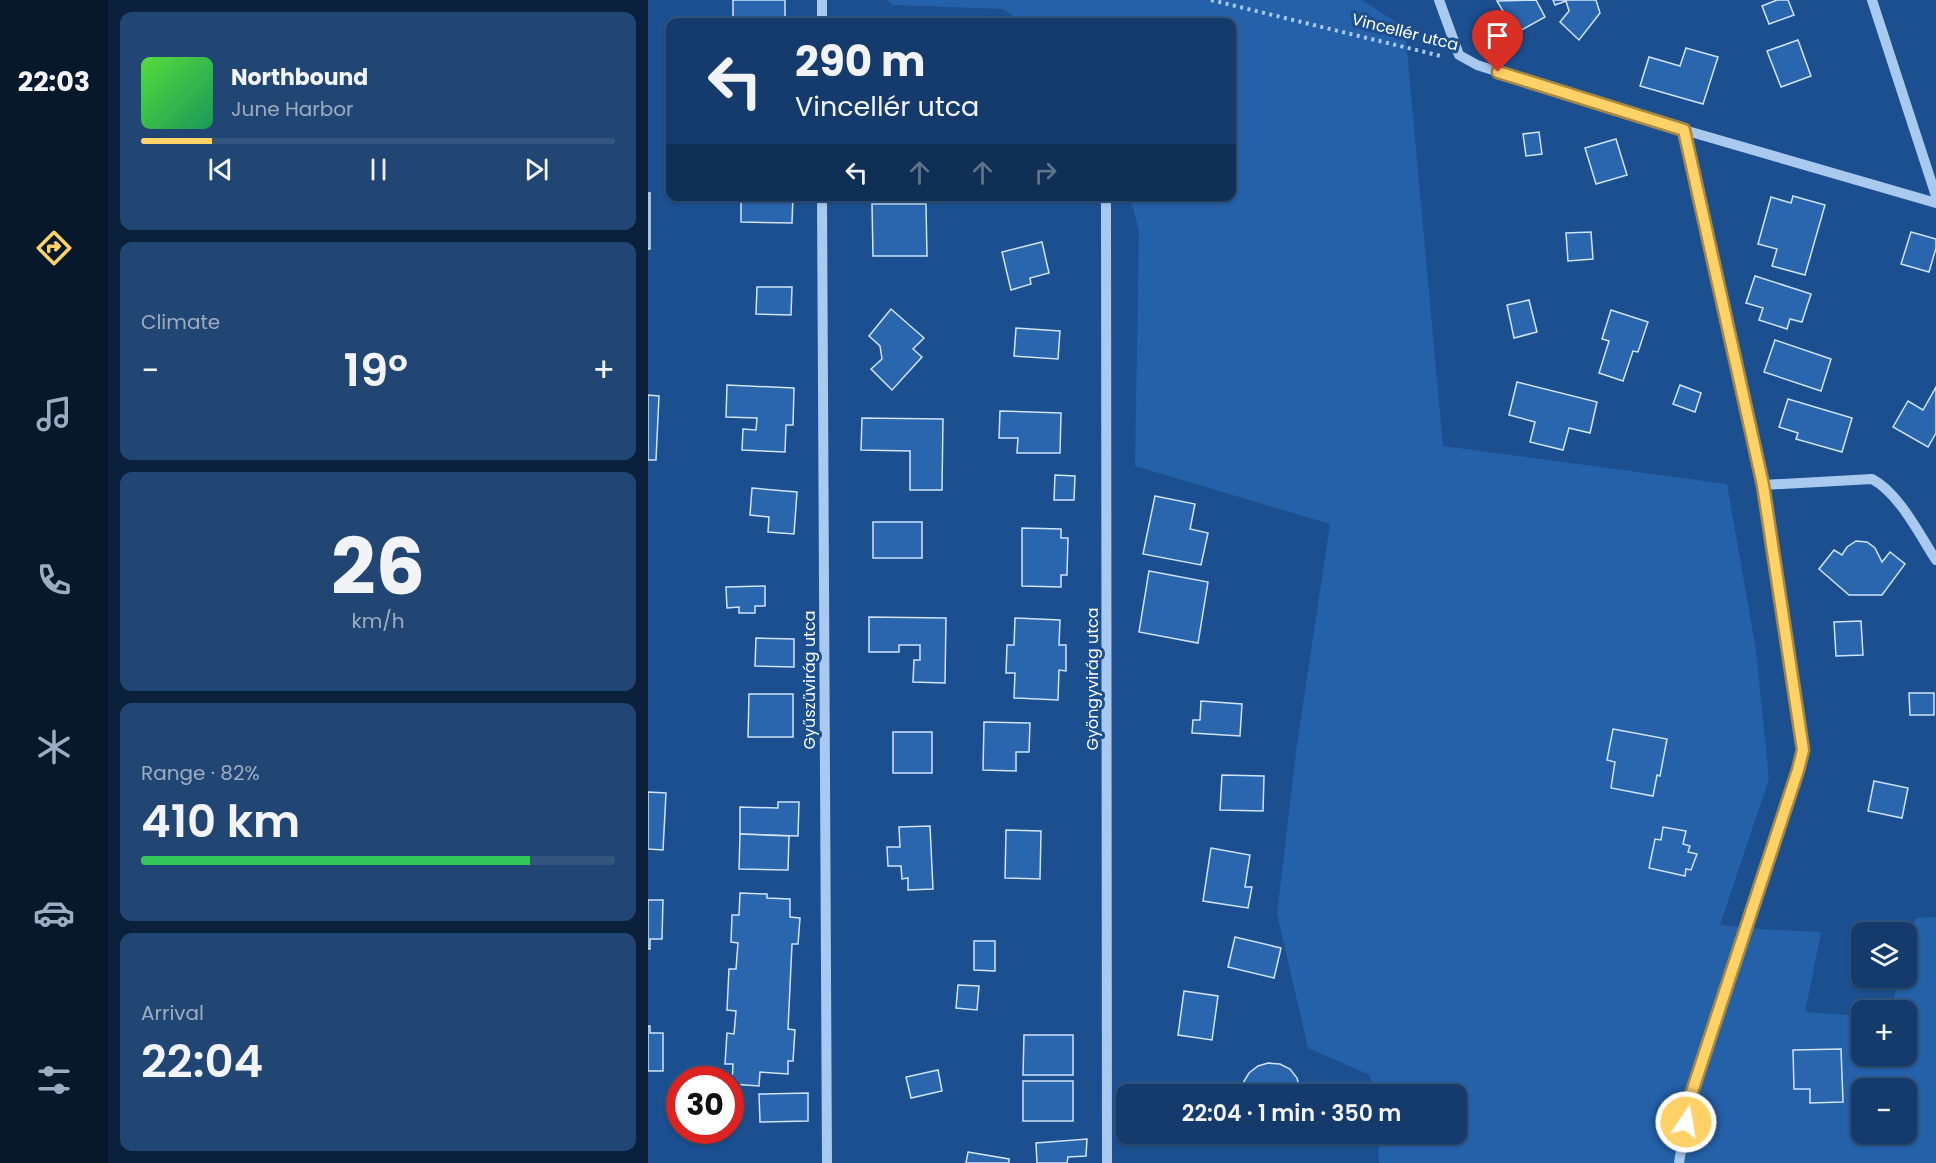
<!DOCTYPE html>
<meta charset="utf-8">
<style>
body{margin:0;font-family:Poppins,sans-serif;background:#214673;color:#f1f3f6;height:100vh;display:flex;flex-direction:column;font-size:22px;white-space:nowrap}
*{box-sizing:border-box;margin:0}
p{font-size:20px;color:#9dadc1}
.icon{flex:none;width:33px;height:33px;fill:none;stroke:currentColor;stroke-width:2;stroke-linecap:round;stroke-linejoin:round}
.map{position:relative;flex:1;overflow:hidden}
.sheet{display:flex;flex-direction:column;gap:12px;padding:12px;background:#0b203b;width:540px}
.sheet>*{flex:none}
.guide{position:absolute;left:18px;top:18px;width:570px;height:183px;border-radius:12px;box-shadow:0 2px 4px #0004,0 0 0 2px #33557e;background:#143b6b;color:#f1f3f6;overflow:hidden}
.fabs{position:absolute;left:1203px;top:922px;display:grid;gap:12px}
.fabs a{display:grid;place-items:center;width:66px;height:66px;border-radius:12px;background:#143b6b;box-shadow:0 2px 4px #0004,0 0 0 2px #33557e;font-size:30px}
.speed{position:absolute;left:18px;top:1066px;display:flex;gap:12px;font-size:30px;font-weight:700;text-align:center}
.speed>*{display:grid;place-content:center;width:78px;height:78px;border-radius:50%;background:#143b6b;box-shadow:0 2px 4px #0004,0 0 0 2px #33557e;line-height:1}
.speed .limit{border:9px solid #d22;background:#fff;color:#111}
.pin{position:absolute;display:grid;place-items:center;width:51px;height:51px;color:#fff;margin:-62px -26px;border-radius:50% 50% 50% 0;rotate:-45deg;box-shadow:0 0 6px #0007}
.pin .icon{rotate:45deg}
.me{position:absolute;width:66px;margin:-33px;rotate:12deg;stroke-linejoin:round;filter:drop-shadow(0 0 4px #0008)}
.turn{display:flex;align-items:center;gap:21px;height:126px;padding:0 30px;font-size:27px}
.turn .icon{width:78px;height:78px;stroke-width:2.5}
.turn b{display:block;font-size:42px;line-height:51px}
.lanes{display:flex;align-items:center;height:57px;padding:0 30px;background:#0003;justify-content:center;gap:30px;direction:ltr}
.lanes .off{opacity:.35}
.big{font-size:45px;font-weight:600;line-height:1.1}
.sheet .card{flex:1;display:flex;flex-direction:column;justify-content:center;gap:9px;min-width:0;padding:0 21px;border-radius:12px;background:#214673}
.sheet .dial{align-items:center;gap:0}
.dial b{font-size:78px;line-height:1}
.song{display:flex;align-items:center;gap:18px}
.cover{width:72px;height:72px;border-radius:9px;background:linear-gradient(135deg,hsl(110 70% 55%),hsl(150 70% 35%))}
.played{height:6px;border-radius:3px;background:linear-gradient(90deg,#ffd166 15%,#33557e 15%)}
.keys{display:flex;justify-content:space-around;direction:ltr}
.heat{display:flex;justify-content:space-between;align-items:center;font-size:33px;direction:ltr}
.charge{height:9px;border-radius:4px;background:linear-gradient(90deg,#34c759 82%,#33557e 0)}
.trip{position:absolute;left:468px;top:1084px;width:351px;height:60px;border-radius:12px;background:#143b6b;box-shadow:0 2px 4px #0004,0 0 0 2px #33557e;font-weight:600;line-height:60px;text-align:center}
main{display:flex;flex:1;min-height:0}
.dock{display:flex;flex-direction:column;width:108px;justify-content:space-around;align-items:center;background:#08182b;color:#9dadc1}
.dock .icon{width:42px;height:42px}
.dock .on{color:#ffd166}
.dock b{font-size:27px;color:#f1f3f6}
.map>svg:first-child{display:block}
.green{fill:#2461a8;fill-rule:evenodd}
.building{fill:#2a66ad;stroke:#cfe3fa;stroke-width:1.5}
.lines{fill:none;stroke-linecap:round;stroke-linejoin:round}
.path{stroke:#a9c9ee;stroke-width:4;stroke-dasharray:3 4.5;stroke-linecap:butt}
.minor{stroke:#a9c9ee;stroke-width:10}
.route-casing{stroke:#a68842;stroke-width:15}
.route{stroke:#ffd166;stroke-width:10}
.labels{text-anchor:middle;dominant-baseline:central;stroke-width:6;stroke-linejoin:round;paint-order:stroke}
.street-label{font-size:16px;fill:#fff;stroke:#1b4f8f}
</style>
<main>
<nav class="dock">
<b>22:03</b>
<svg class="icon on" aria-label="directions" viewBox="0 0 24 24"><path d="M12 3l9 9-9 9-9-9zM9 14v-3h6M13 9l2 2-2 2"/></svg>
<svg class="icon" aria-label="music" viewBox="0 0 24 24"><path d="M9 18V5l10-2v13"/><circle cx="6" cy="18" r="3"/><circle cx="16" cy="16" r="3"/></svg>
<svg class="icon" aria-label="phone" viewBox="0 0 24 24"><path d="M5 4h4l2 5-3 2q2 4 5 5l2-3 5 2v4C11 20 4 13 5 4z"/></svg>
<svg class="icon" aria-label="climate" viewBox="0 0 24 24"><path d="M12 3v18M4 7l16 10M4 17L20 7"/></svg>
<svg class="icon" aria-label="car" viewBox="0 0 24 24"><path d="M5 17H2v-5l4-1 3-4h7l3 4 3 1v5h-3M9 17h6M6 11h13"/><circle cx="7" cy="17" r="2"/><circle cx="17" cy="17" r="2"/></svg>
<svg class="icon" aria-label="filters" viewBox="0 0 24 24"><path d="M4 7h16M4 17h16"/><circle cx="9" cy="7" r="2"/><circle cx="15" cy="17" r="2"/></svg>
</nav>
<section class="sheet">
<div class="card">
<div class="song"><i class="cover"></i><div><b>Northbound</b><p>June Harbor</p></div></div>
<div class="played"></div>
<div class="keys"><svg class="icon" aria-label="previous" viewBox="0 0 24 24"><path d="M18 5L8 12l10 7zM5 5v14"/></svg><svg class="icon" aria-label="pause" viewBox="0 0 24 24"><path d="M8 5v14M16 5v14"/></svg><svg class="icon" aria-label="next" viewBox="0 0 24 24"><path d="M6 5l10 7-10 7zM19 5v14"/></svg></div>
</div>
<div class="card"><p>Climate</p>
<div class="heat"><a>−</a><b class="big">19°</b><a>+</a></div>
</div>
<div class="card dial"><b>26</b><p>km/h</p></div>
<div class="card"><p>Range · 82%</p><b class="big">410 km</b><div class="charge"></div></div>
<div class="card"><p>Arrival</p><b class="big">22:04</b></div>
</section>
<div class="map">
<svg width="1288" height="1163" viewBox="0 0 1288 1163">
<rect width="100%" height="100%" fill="#1b4f8f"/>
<path class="green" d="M239 0H714L757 28 795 446 1079 484 1108 650 1121 779 1072 925 1113 929 1173 932 1157 1012 1213 1016 1214 1056H1258V1011H1242L1251 978H1258L1259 953 1268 918 1288 917V1163H731L730 1134H808V1095H725L722 1075 660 1048 629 914 649 744 682 524 487 466 491 231 482 197 584 196V22H374L355 9 245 5ZM1214 1089H1258V1134H1214Z"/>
<g class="building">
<rect x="85" y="0" width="52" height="22"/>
<polygon points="888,0 897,17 859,38 847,16 855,11 849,1"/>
<polygon points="905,0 948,0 952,13 931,40 912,22 921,11 918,1 907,5"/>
<polygon points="1129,0 1140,0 1146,15 1121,24 1114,6"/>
<polygon points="1150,40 1163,76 1133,87 1119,51"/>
<polygon points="1038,48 1070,57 1055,104 992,86 1001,57 1032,66"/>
<polygon points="891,132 894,154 878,156 875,134"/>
<polygon points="968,139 979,175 948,184 937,148"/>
<rect x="0" y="193" width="2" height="56"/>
<polygon points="93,196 145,196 144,223 93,222"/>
<polygon points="1145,196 1177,205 1157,275 1124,266 1129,249 1110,244 1123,197 1143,203"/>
<polygon points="224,204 278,204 279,256 225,256"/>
<polygon points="943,232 945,259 920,261 918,233"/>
<polygon points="1263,232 1288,239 1288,248 1281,272 1253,264"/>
<polygon points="394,242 401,273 382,278 383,284 363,290 354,252"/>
<polygon points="1107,276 1163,294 1154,322 1142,319 1139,329 1111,320 1115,308 1098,303"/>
<polygon points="109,287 144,287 143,315 108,314"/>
<polygon points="881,300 889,332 866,338 859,305"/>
<polygon points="243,309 276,338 265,349 274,357 244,390 223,369 234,359 232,346 221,336"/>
<polygon points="963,310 1000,322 990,352 985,351 975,381 951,373 961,341 954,339"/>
<polygon points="368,328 412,331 410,359 366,356"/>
<polygon points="1127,340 1183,359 1173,391 1116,372"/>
<polygon points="869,382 949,402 942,433 921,428 915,450 882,442 887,422 861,415"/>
<polygon points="79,385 146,388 145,425 138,425 137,452 94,450 95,429 108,430 109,418 78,417"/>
<polygon points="1032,385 1053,393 1047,412 1025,404"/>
<polygon points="1288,387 1288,433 1280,447 1245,427 1260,401 1275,410"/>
<polygon points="0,395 11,396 8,460 0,460"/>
<polygon points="1140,399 1204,418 1194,452 1148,439 1150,433 1131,427"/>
<polygon points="352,411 413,413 412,453 369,453 370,438 351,438"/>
<polygon points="214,418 295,419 294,490 262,490 262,451 213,450"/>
<polygon points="407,475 427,476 426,500 406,500"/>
<polygon points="104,488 149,492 146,534 120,532 121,517 102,515"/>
<polygon points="507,496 547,504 542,529 560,533 553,565 495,554"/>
<rect x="225" y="522" width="49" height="36"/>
<polygon points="374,528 413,529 413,538 420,538 419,575 413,575 413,587 374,586"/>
<polygon points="1208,541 1219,542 1227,548 1234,562 1242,552 1257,564 1234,595 1201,595 1171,569 1186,550 1194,555 1199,547"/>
<polygon points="501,571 560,582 550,643 491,632"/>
<polygon points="117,586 117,606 107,606 107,613 91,613 91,607 79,608 78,587"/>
<polygon points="221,617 298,618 297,683 265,682 266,660 272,660 272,645 251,645 251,652 221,652"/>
<polygon points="367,618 412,620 411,645 418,645 418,671 411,670 410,700 366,698 367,673 358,673 359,645 366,645"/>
<polygon points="1213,621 1215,655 1188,656 1186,622"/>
<polygon points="108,638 146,639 146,667 107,666"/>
<polygon points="1261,693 1286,693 1286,715 1262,715"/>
<polygon points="101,694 145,694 145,737 100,737"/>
<polygon points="553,701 594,704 592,736 544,733 545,720 552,720"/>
<polygon points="336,722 382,723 381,752 368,752 368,771 335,770"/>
<polygon points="965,729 1019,739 1012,776 1009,775 1005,796 963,788 967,762 959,760"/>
<rect x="245" y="732" width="39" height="41"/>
<polygon points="574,775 616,776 615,811 572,810"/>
<polygon points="1226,781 1260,788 1254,818 1220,811"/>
<polygon points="0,792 18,793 15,850 0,849"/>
<polygon points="130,802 151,802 150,836 92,834 92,807 130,808"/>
<polygon points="282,826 285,889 260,890 260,878 254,879 253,866 240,866 239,847 252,847 251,827"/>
<polygon points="1015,827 1038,831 1035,844 1042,846 1040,852 1049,854 1043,870 1038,869 1037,876 1001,868 1007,839 1013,840"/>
<polygon points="358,830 393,831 392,879 357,878"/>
<polygon points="92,834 141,836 140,870 91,869"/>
<polygon points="563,848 602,855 597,887 604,887 600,908 555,901"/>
<polygon points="92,893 119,894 119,898 142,899 142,917 152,918 150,944 144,944 140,1029 147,1030 145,1061 140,1061 140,1074 112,1072 111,1086 84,1084 85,1064 77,1064 79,1033 86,1034 88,1011 79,1010 81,969 88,969 90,943 83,942 84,915 91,915"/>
<polygon points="0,900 15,900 14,939 2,939 2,949 0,949"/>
<polygon points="587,937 633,948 626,978 580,967"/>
<polygon points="326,941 347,941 347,971 326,970"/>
<polygon points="310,985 331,986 329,1010 308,1008"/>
<polygon points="536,991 570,996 564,1040 530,1035"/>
<polygon points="0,1026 2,1026 2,1033 15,1033 15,1071 0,1071"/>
<polygon points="376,1035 425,1035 425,1075 375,1075"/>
<polygon points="1193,1049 1195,1102 1162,1103 1162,1089 1146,1089 1145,1050"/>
<polygon points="620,1063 632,1064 642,1069 649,1078 652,1089 652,1095 594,1095 595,1083 601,1073 610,1066"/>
<polygon points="290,1070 294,1091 263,1098 258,1077"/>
<rect x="375" y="1081" width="50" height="40"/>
<polygon points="29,1091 32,1092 32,1125 24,1124"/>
<polygon points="160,1093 160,1121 112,1122 111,1094"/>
<polygon points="439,1139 438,1156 420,1157 419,1163 389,1163 388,1143"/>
<polygon points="320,1152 361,1159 361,1163 318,1163"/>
</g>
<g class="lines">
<polyline class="path" points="563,0 793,56"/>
<g class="minor">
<polyline points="791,0 811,55 829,65 1036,130 1288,203"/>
<polyline points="1224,0 1288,196"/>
<polyline points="174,22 174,0"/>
<polyline points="174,196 179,1163"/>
<polyline points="455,196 458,203 459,1163"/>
<path d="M1115 485 1224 479C1251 493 1271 534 1288 560"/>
<polyline points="1031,1163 1041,1101 1150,770 1154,750 1115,485 1036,130"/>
</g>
</g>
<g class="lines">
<defs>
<polyline id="route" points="850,72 1036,130 1115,485 1155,750 1150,770 1041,1101 1038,1122"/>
</defs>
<use href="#route" class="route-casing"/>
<use href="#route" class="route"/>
</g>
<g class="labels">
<g class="street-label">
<text transform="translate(757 32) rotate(14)">Vincellér utca</text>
<text transform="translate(444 679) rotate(-90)">Gyöngyvirág utca</text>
<text transform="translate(161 680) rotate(-90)">Gyűszűvirág utca</text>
</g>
</g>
</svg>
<div class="fabs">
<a><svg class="icon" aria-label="layers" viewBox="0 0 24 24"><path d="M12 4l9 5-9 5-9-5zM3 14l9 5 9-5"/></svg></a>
<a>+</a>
<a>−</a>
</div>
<div class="speed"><div class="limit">30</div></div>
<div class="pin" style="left:850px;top:72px;background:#d93025"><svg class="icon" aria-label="arrive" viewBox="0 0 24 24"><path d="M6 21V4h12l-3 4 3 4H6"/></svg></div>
<svg class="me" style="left:1038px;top:1122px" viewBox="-20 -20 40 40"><circle r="17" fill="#ffd166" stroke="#fff" stroke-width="3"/><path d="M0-11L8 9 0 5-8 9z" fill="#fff"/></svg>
<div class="trip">22:04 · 1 min · 350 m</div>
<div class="guide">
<div class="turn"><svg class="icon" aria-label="left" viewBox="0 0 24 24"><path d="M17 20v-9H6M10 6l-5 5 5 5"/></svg><div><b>290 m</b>Vincellér utca</div></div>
<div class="lanes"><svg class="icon" aria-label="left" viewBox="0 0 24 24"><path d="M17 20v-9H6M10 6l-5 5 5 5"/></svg><svg class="icon off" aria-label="ahead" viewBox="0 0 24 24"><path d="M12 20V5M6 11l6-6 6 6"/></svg><svg class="icon off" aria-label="ahead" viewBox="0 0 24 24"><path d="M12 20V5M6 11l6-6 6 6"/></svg><svg class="icon off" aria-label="right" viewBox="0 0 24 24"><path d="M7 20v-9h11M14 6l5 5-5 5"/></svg></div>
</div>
</div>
</main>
